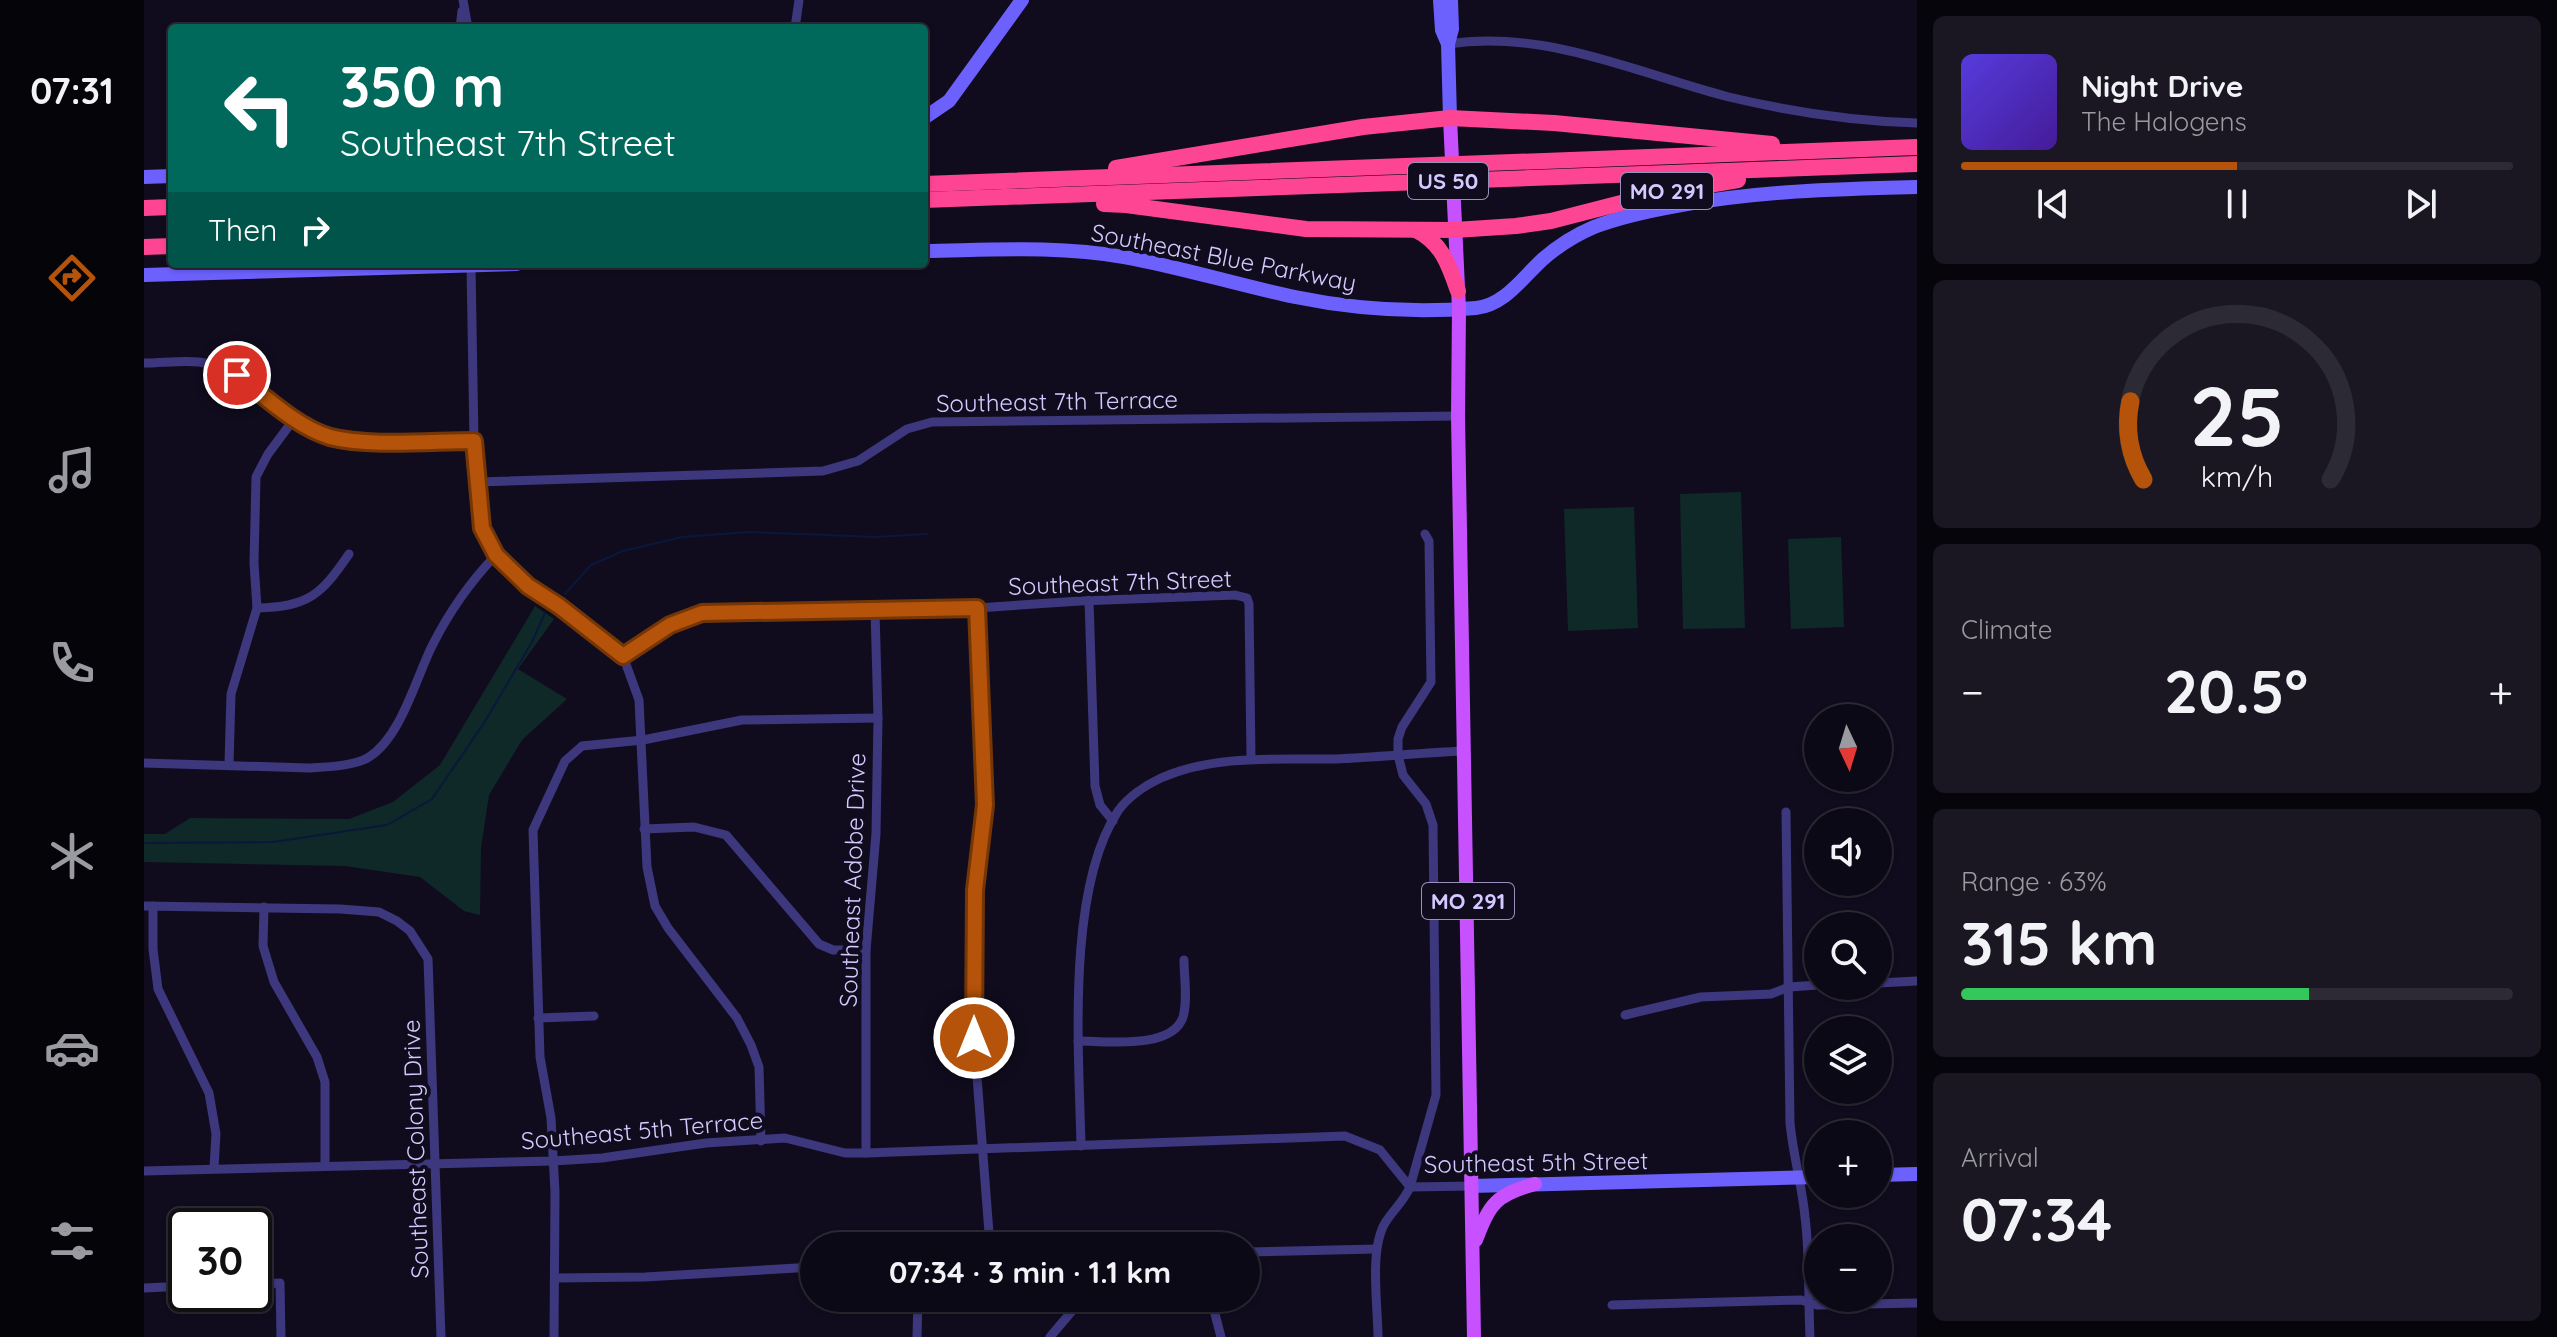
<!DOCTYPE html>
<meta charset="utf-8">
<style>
body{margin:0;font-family:Quicksand,sans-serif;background:#1a1723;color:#f1f3f6;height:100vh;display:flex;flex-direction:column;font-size:30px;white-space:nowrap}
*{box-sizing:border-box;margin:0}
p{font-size:26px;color:#9a9aa1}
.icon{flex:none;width:44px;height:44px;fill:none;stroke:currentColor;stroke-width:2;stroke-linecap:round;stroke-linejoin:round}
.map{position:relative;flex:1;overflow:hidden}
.drawer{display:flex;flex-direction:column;gap:16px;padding:16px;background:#07050c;width:640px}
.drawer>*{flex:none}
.top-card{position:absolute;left:24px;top:24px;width:760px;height:244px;border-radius:8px;box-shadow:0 2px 6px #0004,0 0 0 2px #2c2a35;background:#00695c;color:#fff;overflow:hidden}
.needle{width:52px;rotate:176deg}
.tools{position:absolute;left:1660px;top:704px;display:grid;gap:16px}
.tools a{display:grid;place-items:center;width:88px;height:88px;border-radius:50%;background:#0c0916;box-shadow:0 2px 6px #0004,0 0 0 2px #2c2a35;font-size:40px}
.speed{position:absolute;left:24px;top:1208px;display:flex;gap:16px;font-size:40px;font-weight:700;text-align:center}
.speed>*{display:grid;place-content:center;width:104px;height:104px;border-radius:50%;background:#0c0916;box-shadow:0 2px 6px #0004,0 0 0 2px #2c2a35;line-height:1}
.speed .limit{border:4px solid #111;border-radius:12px;background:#fff;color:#111}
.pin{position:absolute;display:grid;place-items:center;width:68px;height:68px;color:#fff;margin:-34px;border:4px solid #fff;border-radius:50%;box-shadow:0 2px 8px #0007}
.me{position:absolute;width:88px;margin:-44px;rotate:0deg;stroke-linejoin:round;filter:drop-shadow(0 0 6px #0008)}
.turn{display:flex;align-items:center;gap:28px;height:168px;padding:0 40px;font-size:36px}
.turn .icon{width:104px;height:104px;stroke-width:2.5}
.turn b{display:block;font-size:56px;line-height:68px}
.then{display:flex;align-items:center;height:76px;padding:0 40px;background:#0003;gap:16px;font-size:30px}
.big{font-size:60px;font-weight:700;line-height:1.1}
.drawer .tile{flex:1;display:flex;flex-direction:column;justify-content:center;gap:12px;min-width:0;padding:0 28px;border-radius:12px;background:#1a1723}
.drawer .dial{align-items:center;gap:0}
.dial svg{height:208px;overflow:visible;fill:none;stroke:#2c2a35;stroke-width:7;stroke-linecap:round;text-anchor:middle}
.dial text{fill:#f1f3f6;stroke:none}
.song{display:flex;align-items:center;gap:24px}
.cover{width:96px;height:96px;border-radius:12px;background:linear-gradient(135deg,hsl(250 70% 55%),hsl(260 70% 35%))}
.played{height:8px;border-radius:4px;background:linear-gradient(90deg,#b45309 50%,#2c2a35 50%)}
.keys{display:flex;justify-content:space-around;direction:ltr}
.heat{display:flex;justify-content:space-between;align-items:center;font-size:44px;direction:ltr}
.charge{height:12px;border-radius:6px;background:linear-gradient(90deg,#34c759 63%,#2c2a35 0)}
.trip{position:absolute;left:656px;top:1232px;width:460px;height:80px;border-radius:40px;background:#0c0916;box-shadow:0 2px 6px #0004,0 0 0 2px #2c2a35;font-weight:700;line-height:80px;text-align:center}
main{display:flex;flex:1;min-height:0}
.tab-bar{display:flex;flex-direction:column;width:144px;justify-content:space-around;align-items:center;background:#050409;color:#9a9aa1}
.tab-bar .icon{width:56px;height:56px}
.tab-bar .on{color:#b45309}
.tab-bar b{font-size:36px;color:#f1f3f6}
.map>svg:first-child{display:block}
.green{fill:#0f2828}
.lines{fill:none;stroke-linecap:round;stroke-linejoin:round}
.stream{stroke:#09183b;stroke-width:2}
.street{stroke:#3d377d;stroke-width:9}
.secondary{stroke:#6d61fe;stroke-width:14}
.primary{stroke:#c751fe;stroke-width:14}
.highway{stroke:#fe4594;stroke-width:16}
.route-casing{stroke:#753606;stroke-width:20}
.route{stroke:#b45309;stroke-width:14}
.labels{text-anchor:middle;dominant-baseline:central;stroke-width:8;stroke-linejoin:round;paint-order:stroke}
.shield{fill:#100c1e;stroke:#9891bc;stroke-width:2}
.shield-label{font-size:22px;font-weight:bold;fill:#d3caff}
.street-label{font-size:24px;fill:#d3caff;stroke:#100c1e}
</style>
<main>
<nav class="tab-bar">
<b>07:31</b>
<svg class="icon on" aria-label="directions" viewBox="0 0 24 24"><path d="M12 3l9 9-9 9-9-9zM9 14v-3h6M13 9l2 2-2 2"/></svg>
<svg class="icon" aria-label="music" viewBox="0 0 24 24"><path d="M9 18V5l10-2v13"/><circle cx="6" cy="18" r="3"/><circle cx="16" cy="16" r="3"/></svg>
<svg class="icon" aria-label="phone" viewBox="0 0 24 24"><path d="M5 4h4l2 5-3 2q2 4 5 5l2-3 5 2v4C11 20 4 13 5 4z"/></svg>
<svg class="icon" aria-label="climate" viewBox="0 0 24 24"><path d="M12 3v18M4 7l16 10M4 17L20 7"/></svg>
<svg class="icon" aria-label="car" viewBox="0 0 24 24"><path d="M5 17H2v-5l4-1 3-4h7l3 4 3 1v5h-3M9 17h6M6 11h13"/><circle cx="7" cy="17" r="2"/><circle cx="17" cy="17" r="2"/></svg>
<svg class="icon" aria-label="filters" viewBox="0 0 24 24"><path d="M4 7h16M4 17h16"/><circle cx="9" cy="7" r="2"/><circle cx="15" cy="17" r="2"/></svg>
</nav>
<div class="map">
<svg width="1773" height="1337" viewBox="0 0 1773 1337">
<rect width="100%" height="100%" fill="#100c1e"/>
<g class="green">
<polygon points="1597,492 1601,628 1539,629 1536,494"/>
<polygon points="1490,507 1494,628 1424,631 1420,509"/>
<polygon points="1697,537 1700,627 1647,629 1644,539"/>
<polygon points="391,606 410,619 374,669 423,699 378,740 345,795 337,848 336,915 320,911 276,877 201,866 0,862 0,834 21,834 46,818 205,819 249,802 296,765"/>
</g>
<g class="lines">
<g class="stream">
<polyline points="421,594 447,565 479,551 538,537 605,532 732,537 783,534"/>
<polyline points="0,843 129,842 243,825 288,799 340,723 388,642 401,613"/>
</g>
<g class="street">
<polyline points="319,0 324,28"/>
<polyline points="316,28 318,11"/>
<polyline points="651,28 655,0"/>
<path d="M1304 44C1402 29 1492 73 1585 97 1647 112 1709 121 1773 123"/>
<polyline points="327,266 330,441 338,528 352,555 384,586 446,628 479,656 495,700 503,867 511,906 524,928 593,1018 607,1045 615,1067 617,1141"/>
<path d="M0 363C18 363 38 360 55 362 105 368 137 418 182 436 212 447 295 441 330 441"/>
<polyline points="334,482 679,471 714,461 763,429 788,422 1314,416"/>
<polyline points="945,600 951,786 956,805 969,821"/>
<path d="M113 608C164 607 177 595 205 554"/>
<polyline points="833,608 841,805 831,890 830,1038 846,1246"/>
<polyline points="479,656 526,625 558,613 833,608 936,601 1091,595 1103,598 1105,604 1107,759"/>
<path d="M0 763 165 768C181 767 212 766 225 757 257 737 272 678 288 646 305 612 326 582 352 555"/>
<polyline points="85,764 87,694 113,608 110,563 112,477 124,454 150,419"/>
<path d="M1642 812 1646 1123C1649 1155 1658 1185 1661 1217 1666 1256 1664 1297 1666 1337"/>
<polyline points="500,829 550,827 582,835 675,944 689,950 722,950"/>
<polyline points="0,906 196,909 235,912 253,921 266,931 284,959 297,1337"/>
<polyline points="9,906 9,949 14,989 65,1093 72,1134 70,1168"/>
<polyline points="120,907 119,946 130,982 173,1057 181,1082 181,1166"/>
<polyline points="1734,983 1773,981"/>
<polyline points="1481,1015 1557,997 1627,994 1645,987 1674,985"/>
<polyline points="394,1018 450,1016"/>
<path d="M934 1041C962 1041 1028 1050 1039 1017 1044 1000 1040 977 1040 960"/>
<path d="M937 1146C935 1052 922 890 974 811 984 797 1002 785 1017 778 1072 754 1134 760 1192 759 1234 757 1277 753 1319 751"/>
<polyline points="722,1153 722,950 732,834 734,718 731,610"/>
<polyline points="0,1171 409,1161 458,1158 562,1143 641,1138 701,1153 722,1153 1201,1136 1236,1150 1266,1187"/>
<polyline points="1266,1187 1328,1186"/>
<polyline points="1102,1252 1232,1249"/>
<polyline points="412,1278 501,1277 670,1267"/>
<polyline points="110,1284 136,1283 137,1337"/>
<polyline points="0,1288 42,1286"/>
<polyline points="1070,1298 1071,1314 1077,1337"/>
<polyline points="1468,1305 1657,1300 1673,1305 1773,1303"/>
<polyline points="410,1337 411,1192 407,1118 396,1057 389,830 421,761 438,746 499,740 598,720 734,718"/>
<polyline points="773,1337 774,1298"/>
<polyline points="906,1337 939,1298"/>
<path d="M1234 1337C1234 1306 1225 1250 1241 1223 1249 1210 1260 1201 1266 1187L1292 1095 1289 825 1282 804 1259 775 1254 755V739L1258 727 1287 682 1285 541 1281 534"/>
</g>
<g class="secondary">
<polyline points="1296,0 1298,30 1304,44"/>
<polyline points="780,118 805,101 878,0"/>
<polyline points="1306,118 1304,44 1308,29 1307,0"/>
<polyline points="0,177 28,176"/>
<path d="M780 251C846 250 914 245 980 257 1037 267 1093 285 1151 297 1209 309 1272 313 1332 308 1361 305 1378 278 1399 259 1414 246 1431 235 1450 227 1476 217 1504 211 1532 206 1612 191 1692 189 1773 187"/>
<polyline points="0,275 373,264"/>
<polyline points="1734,1175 1773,1174"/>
<polyline points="1328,1186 1674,1177"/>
</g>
<g class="primary">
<polyline points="1306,118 1315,309 1314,416 1330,1337"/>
<path d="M1332 1240C1346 1203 1352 1195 1391 1184"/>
</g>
<g class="highway">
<polyline points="972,168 1219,127 1306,118 1410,123 1628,144"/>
<polyline points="780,184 1773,147"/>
<polyline points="780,200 1773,164"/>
<polyline points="960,204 982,205 1162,229 1311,230 1372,226 1407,221 1512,194 1594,180"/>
<polyline points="0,208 28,207"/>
<path d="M1272 230C1298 243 1305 265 1314 291"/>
<polyline points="0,247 28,246"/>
</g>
</g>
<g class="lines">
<defs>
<path id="route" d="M93 375C119 395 154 428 186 437 224 447 289 441 330 441L338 528 352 555 384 586 415 606 479 656 526 625 558 613 833 608 841 805 831 890 830 1038"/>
</defs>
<use href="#route" class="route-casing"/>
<use href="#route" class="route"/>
</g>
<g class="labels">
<g class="shield">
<rect x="1264" y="163" width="80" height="36" rx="6"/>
<rect x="1477" y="173" width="92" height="36" rx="6"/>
<rect x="1278" y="883" width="92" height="36" rx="6"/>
</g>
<g class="shield-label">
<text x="1304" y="181">US 50</text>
<text x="1523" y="191">MO 291</text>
<text x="1324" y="901">MO 291</text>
</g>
<g class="street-label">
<text transform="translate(1080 257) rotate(11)">Southeast Blue Parkway</text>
<text transform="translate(913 401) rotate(-1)">Southeast 7th Terrace</text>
<text transform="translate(976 582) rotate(-2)">Southeast 7th Street</text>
<text transform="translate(708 880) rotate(-88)">Southeast Adobe Drive</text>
<text transform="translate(498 1130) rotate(-5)">Southeast 5th Terrace</text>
<text transform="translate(271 1149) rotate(-92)">Southeast Colony Drive</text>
<text transform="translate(1392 1162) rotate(-1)">Southeast 5th Street</text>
</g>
</g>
</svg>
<div class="tools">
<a><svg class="needle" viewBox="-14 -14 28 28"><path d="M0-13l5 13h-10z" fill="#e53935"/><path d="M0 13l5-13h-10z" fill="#9a9aa1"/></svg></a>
<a><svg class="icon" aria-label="sound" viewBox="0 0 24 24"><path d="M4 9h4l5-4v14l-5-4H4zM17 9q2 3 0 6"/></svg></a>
<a><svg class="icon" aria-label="search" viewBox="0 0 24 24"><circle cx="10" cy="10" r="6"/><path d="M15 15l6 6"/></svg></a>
<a><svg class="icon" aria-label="layers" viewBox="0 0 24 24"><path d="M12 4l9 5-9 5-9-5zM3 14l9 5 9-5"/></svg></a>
<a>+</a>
<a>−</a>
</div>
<div class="speed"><div class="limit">30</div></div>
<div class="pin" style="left:93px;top:375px;background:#d93025"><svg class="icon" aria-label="arrive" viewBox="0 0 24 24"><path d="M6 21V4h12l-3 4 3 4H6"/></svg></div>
<svg class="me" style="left:830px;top:1038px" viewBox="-20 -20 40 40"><circle r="17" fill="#b45309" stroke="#fff" stroke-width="3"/><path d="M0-11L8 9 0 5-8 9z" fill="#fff"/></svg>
<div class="trip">07:34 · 3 min · 1.1 km</div>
<div class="top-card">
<div class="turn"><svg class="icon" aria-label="left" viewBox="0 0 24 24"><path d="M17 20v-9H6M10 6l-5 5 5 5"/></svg><div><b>350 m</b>Southeast 7th Street</div></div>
<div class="then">Then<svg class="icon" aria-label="right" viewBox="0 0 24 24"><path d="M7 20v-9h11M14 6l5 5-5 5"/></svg></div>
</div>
</div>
<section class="drawer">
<div class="tile">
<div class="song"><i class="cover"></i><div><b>Night Drive</b><p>The Halogens</p></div></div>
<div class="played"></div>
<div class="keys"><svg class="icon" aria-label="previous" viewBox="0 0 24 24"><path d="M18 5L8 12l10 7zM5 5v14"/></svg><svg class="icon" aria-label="pause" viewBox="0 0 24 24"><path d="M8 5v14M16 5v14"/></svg><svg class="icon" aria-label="next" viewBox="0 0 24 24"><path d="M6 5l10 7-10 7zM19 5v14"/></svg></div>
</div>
<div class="tile dial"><svg viewBox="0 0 100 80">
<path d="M14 69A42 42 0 1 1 86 69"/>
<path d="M14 69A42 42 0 0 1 9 39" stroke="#b45309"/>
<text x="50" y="56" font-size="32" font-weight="700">25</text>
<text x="50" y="72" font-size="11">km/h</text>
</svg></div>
<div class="tile"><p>Climate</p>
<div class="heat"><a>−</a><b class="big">20.5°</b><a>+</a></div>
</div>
<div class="tile"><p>Range · 63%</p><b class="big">315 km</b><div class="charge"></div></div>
<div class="tile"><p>Arrival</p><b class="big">07:34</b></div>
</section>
</main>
